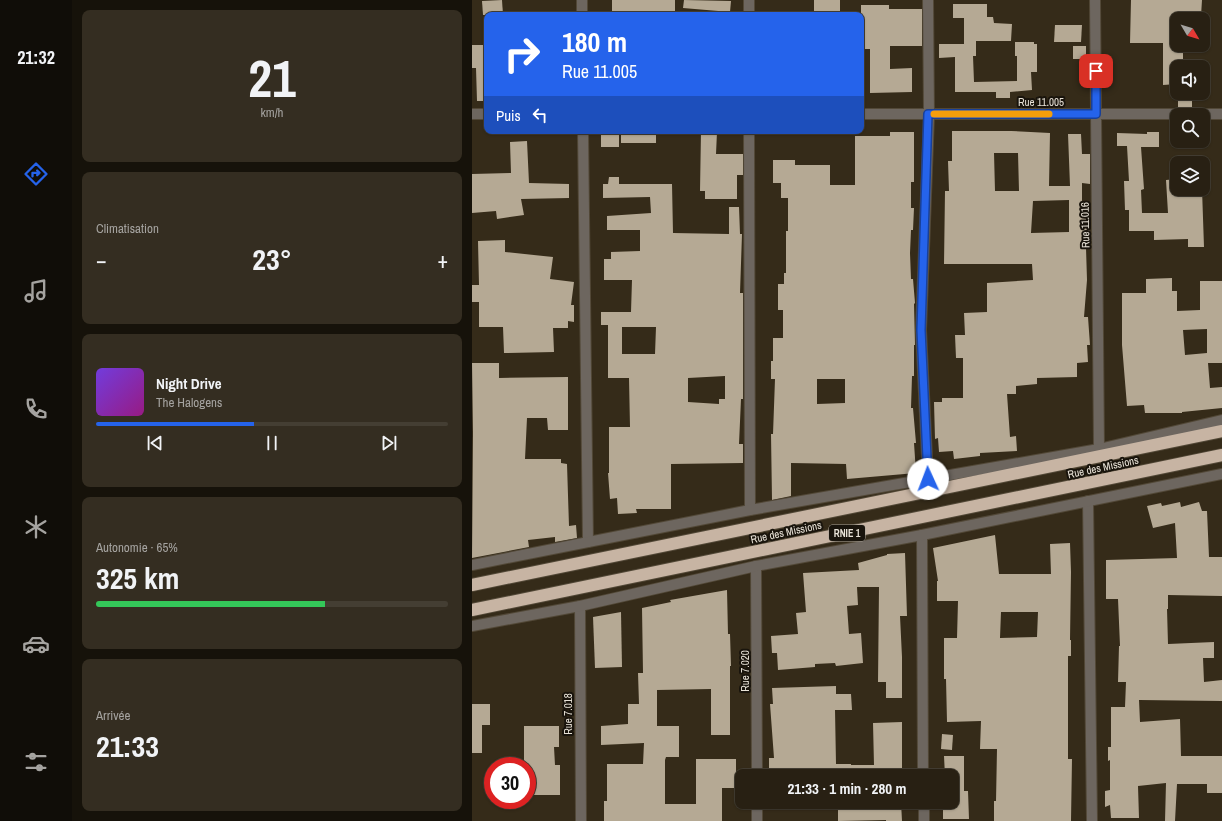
<!DOCTYPE html>
<html lang="fr">
<meta charset="utf-8">
<style>
body{margin:0;font-family:"Archivo Narrow",sans-serif;background:#342d21;color:#f1f3f6;height:100vh;display:flex;flex-direction:column;font-size:15px;white-space:nowrap}
*{box-sizing:border-box;margin:0}
p{font-size:13px;color:#a5a3a0}
.icon{flex:none;width:22px;height:22px;fill:none;stroke:currentColor;stroke-width:2;stroke-linecap:round;stroke-linejoin:round}
.map{position:relative;flex:1;overflow:hidden}
.details{display:flex;flex-direction:column;gap:10px;padding:10px;background:#16120a;width:400px}
.details>*{flex:none}
.top-card{position:absolute;left:12px;top:12px;width:380px;height:122px;border-radius:8px;box-shadow:0 1px 3px #0004,0 0 0 1px #443e33;background:#2563eb;color:#fff;overflow:hidden}
.needle{width:26px;rotate:128deg}
.controls{position:absolute;left:698px;top:12px;display:grid;gap:8px}
.controls a{display:grid;place-items:center;width:40px;height:40px;border-radius:8px;background:#282013;box-shadow:0 1px 3px #0004,0 0 0 1px #443e33;font-size:20px}
.speed{position:absolute;left:12px;top:757px;display:flex;gap:8px;font-size:20px;font-weight:700;text-align:center}
.speed>*{display:grid;place-content:center;width:52px;height:52px;border-radius:50%;background:#282013;box-shadow:0 1px 3px #0004,0 0 0 1px #443e33;line-height:1}
.speed .limit{border:6px solid #d22;background:#fff;color:#111}
.pin{position:absolute;display:grid;place-items:center;width:34px;height:34px;color:#fff;margin:-17px;border-radius:8px;box-shadow:0 2px 6px #0006}
.me{position:absolute;width:44px;margin:-22px;rotate:358deg;stroke-linejoin:round;filter:drop-shadow(0 0 3px #0008)}
.turn{display:flex;align-items:center;gap:14px;height:84px;padding:0 12px;font-size:18px}
.turn .icon{width:52px;height:52px;stroke-width:2.5}
.turn b{display:block;font-size:28px;line-height:34px}
.then{display:flex;align-items:center;height:38px;padding:0 12px;background:#0003;gap:8px;font-size:15px}
.big{font-size:30px;font-weight:700;line-height:1.1}
.details .tile{flex:1;display:flex;flex-direction:column;justify-content:center;gap:6px;min-width:0;padding:0 14px;border-radius:8px;background:#342d21}
.details .dial{align-items:center;gap:0}
.dial b{font-size:52px;line-height:1}
.song{display:flex;align-items:center;gap:12px}
.cover{width:48px;height:48px;border-radius:6px;background:linear-gradient(135deg,hsl(260 70% 55%),hsl(310 70% 35%))}
.played{height:4px;border-radius:2px;background:linear-gradient(90deg,#2563eb 45%,#443e33 45%)}
.keys{display:flex;justify-content:space-around;direction:ltr}
.heat{display:flex;justify-content:space-between;align-items:center;font-size:22px;direction:ltr}
.charge{height:6px;border-radius:3px;background:linear-gradient(90deg,#34c759 65%,#443e33 0)}
.trip{position:absolute;left:263px;top:769px;width:224px;height:40px;border-radius:8px;background:#282013;box-shadow:0 1px 3px #0004,0 0 0 1px #443e33;font-weight:700;line-height:40px;text-align:center}
main{display:flex;flex:1;min-height:0}
.menu{display:flex;flex-direction:column;width:72px;justify-content:space-around;align-items:center;background:#100d08;color:#a5a3a0}
.menu .icon{width:28px;height:28px}
.menu .active{color:#2563eb}
.menu b{font-size:18px;color:#f1f3f6}
.map>svg:first-child{display:block}
.building{fill:#b5a994;fill-rule:evenodd}
.lines{fill:none;stroke-linecap:round;stroke-linejoin:round}
.street-casing{stroke:#524837;stroke-width:12}
.highway-casing{stroke:#524837;stroke-width:14}
.street{stroke:#6d665f;stroke-width:10}
.highway{stroke:#c7b4a3;stroke-width:12}
.route-casing{stroke:#184099;stroke-width:10}
.route{stroke:#2563eb;stroke-width:7}
.slow{stroke:#f59e0b;stroke-width:7}
.labels{text-anchor:middle;dominant-baseline:central;stroke-width:4;stroke-linejoin:round;paint-order:stroke}
.shield{fill:#19140c;stroke:#aaa49a;stroke-width:1}
.shield-label{font-size:10px;font-weight:bold;fill:#e8e2d7}
.street-label{font-size:11px;fill:#e8e2d7;stroke:#19140c}
</style>
<main>
<nav class="menu">
<b>21:32</b>
<svg class="icon active" aria-label="directions" viewBox="0 0 24 24"><path d="M12 3l9 9-9 9-9-9zM9 14v-3h6M13 9l2 2-2 2"/></svg>
<svg class="icon" aria-label="music" viewBox="0 0 24 24"><path d="M9 18V5l10-2v13"/><circle cx="6" cy="18" r="3"/><circle cx="16" cy="16" r="3"/></svg>
<svg class="icon" aria-label="phone" viewBox="0 0 24 24"><path d="M5 4h4l2 5-3 2q2 4 5 5l2-3 5 2v4C11 20 4 13 5 4z"/></svg>
<svg class="icon" aria-label="climate" viewBox="0 0 24 24"><path d="M12 3v18M4 7l16 10M4 17L20 7"/></svg>
<svg class="icon" aria-label="car" viewBox="0 0 24 24"><path d="M5 17H2v-5l4-1 3-4h7l3 4 3 1v5h-3M9 17h6M6 11h13"/><circle cx="7" cy="17" r="2"/><circle cx="17" cy="17" r="2"/></svg>
<svg class="icon" aria-label="filters" viewBox="0 0 24 24"><path d="M4 7h16M4 17h16"/><circle cx="9" cy="7" r="2"/><circle cx="15" cy="17" r="2"/></svg>
</nav>
<section class="details">
<div class="tile dial"><b>21</b><p>km/h</p></div>
<div class="tile"><p>Climatisation</p>
<div class="heat"><a>−</a><b class="big">23°</b><a>+</a></div>
</div>
<div class="tile">
<div class="song"><i class="cover"></i><div><b>Night Drive</b><p>The Halogens</p></div></div>
<div class="played"></div>
<div class="keys"><svg class="icon" aria-label="previous" viewBox="0 0 24 24"><path d="M18 5L8 12l10 7zM5 5v14"/></svg><svg class="icon" aria-label="pause" viewBox="0 0 24 24"><path d="M8 5v14M16 5v14"/></svg><svg class="icon" aria-label="next" viewBox="0 0 24 24"><path d="M6 5l10 7-10 7zM19 5v14"/></svg></div>
</div>
<div class="tile"><p>Autonomie · 65%</p><b class="big">325 km</b><div class="charge"></div></div>
<div class="tile"><p>Arrivée</p><b class="big">21:33</b></div>
</section>
<div class="map">
<svg width="750" height="821" viewBox="0 0 750 821">
<rect width="100%" height="100%" fill="#352b19"/>
<g class="building">
<polygon points="30,0 31,15 11,15 10,1"/>
<rect x="140" y="0" width="63" height="15"/>
<polygon points="212,0 259,1 258,12 211,8"/>
<rect x="342" y="0" width="26" height="14"/>
<polygon points="659,0 730,0 729,16 706,16 705,45 711,45 711,67 705,67 705,84 691,85 691,43 658,43"/>
<polygon points="481,4 515,4 515,17 521,17 522,23 540,24 539,41 504,41 504,56 501,56 502,82 545,81 545,56 543,56 543,42 562,42 562,44 565,44 565,72 559,72 560,90 538,92 538,98 524,98 524,92 483,92 483,57 467,58 467,44 492,44 492,18 481,18"/>
<polygon points="389,5 417,5 417,9 450,9 450,46 418,46 418,69 440,68 440,92 398,93 398,49 389,49"/>
<polygon points="583,25 610,25 609,42 582,42"/>
<polygon points="0,45 15,45 15,101 5,101 4,68 0,68"/>
<rect x="601" y="46" width="13" height="13"/>
<rect x="706" y="99" width="14" height="9"/>
<polygon points="229,131 245,132 244,154 271,154 271,175 265,175 265,199 233,199 233,191 228,191"/>
<path d="M480 131H539L578 133 577 186H598L596 134H609L610 154H618V184L610 183V207H618V220L616 248H614L615 280 612 317H616L618 345H615L616 362 605 363V377L565 378V384L544 386V394H535L538 437 544 436 545 451 508 453V456L482 459 481 451 467 452 466 438 463 439 462 402H470V398H491V358H484L483 335H493L492 313 515 312V283L561 280 560 264H472L473 191H477L476 161H480ZM522 153H546L547 191H523ZM597 200V232L559 233 561 201Z"/>
<path d="M418 132H442V182H439V208H442L441 230H439L438 253 439 279H441L443 303 442 304 443 345H442V376H440L439 408H441L444 443H442L444 473 375 479 374 464 319 463V496L300 500 299 434H301L303 379H299V361H301V338H311V310H306V284H312V273H314V231H316V198H309V183H301V160H323V165H358V185H383V136H418ZM345 379H373V403L345 404Z"/>
<polygon points="675,132 687,132 687,147 669,147 672,189 669,190 670,213 696,213 694,180 705,179 705,189 730,189 732,247 716,247 716,239 682,240 682,231 657,231 657,210 653,210 652,181 657,181 655,146 645,146 645,133 675,134"/>
<rect x="149" y="133" width="35" height="10"/>
<rect x="129" y="134" width="18" height="13"/>
<polygon points="55,141 57,183 97,184 97,198 49,199 52,215 25,219 24,211 0,213 0,174 39,173 38,142"/>
<path d="M137 177H147V184H200L201 233 257 234V207H267L268 234H270L268 293H271V399H269L267 444H271V463L199 464V509H164L165 513 146 514 145 498 138 499 136 473H137V427H158L157 378H136V325H129V312H159L160 280H132V259H139V252L168 251V230H135V216L179 213 178 197 131 198V184H136ZM150 327H184L183 354H150ZM253 376V399H247V404L216 402V378Z"/>
<polygon points="33,240 33,252 81,257 78,279 102,282 99,305 102,305 102,322 96,321 96,328 81,328 82,352 32,353 31,327 7,327 7,302 0,302 0,285 7,285 6,241"/>
<path d="M700 278V291H705V311L728 310V281H750V363H736L738 388 750 387V408L710 412V413H673L672 405 655 406 650 345V293H674V279ZM735 329V353L713 355 711 330Z"/>
<polygon points="0,363 27,363 27,378 96,377 96,430 76,430 75,418 55,418 53,459 89,459 89,463 95,464 97,526 104,525 105,538 83,542 83,537 56,540 57,547 0,558 1,433"/>
<polygon points="708,502 709,507 727,502 730,511 735,511 737,557 750,557 750,596 696,595 696,609 695,609 696,644 742,642 742,658 731,658 732,682 750,680 750,701 667,700 668,722 708,719 709,756 750,756 750,793 735,793 735,784 705,784 703,821 693,821 694,783 666,786 667,818 639,818 638,805 633,807 633,791 638,790 638,760 636,761 636,747 639,747 639,707 653,707 654,682 646,682 647,646 648,646 646,599 634,599 634,560 705,558 703,523 681,528 675,506 689,503 690,506"/>
<path d="M523 535 527 574H579L578 544 598 543 599 572 598 640H599V656H596V759H600L599 821H522V801H524L525 749H508L509 721 475 722 474 679H472V638H485L486 601H465V581H466L461 548ZM529 612H566L565 637 528 638Z"/>
<polygon points="433,553 435,616 428,616 430,657 430,698 414,698 414,682 406,682 407,587 385,587 386,605 375,606 377,634 389,633 391,663 364,666 363,663 343,664 343,667 306,670 305,653 300,653 299,636 326,634 324,613 334,612 331,573 387,570 386,563 415,555 415,554"/>
<polygon points="255,590 256,634 258,634 259,666 258,666 258,735 239,735 239,689 185,690 185,726 207,726 207,757 194,757 193,760 193,804 224,804 224,759 264,759 264,788 250,788 250,821 132,821 132,801 135,801 135,764 171,764 172,743 129,745 129,726 156,724 156,704 167,704 166,673 171,673 170,608 199,602 198,600"/>
<polygon points="149,612 150,667 123,668 121,617"/>
<polygon points="364,686 364,694 379,694 380,710 363,710 364,764 379,764 379,765 402,765 401,723 430,722 430,776 297,776 297,758 302,758 298,704 301,704 300,688"/>
<polygon points="0,704 18,704 18,725 10,725 10,753 0,753"/>
<polygon points="52,726 87,726 87,747 82,747 83,765 88,765 88,795 55,795 55,766 52,766"/>
<polygon points="470,734 481,735 480,750 469,749"/>
<polygon points="472,756 492,756 492,791 496,791 497,819 471,819 471,803 480,802 480,776 473,776"/>
<polygon points="368,802 429,802 430,821 414,821 414,820 366,821 366,805 368,805"/>
</g>
<g class="lines">
<defs>
<g id="street">
<polyline points="110,0 110,15"/>
<polyline points="277,0 277,15"/>
<polyline points="456,0 457,114 449,330 456,479"/>
<polyline points="623,0 627,449"/>
<polyline points="0,114 15,114"/>
<polyline points="389,114 750,114"/>
<polyline points="111,131 116,542"/>
<polyline points="277,131 278,510"/>
<polyline points="616,501 620,821"/>
<polyline points="450,535 451,776"/>
<polyline points="0,565 278,510 627,449 750,420"/>
<polyline points="284,566 285,776"/>
<polyline points="108,606 109,821"/>
<polyline points="0,626 108,606 284,566 450,535 750,474"/>
<polyline points="285,802 285,821"/>
<polyline points="452,802 452,821"/>
</g>
<g id="highway">
<polyline points="0,585 750,431"/>
<polyline points="0,610 750,455"/>
</g>
</defs>
<use href="#street" class="street-casing"/>
<use href="#highway" class="highway-casing"/>
<use href="#street" class="street"/>
<use href="#highway" class="highway"/>
</g>
<g class="lines">
<defs>
<polyline id="route" points="456,479 449,330 456,114 624,114 624,71"/>
</defs>
<use href="#route" class="route-casing"/>
<use href="#route" class="route"/>
<polyline class="slow" points="462,114 577,114"/>
</g>
<g class="labels">
<rect class="shield" x="357" y="525" width="36" height="16" rx="3"/>
<g class="shield-label">
<text x="375" y="533">RNIE 1</text>
</g>
<g class="street-label">
<text x="569" y="102">Rue 11.005</text>
<text transform="translate(613 225) rotate(-91)">Rue 11.016</text>
<text transform="translate(631 467) rotate(-12)">Rue des Missions</text>
<text transform="translate(314 532) rotate(-12)">Rue des Missions</text>
<text transform="translate(273 671) rotate(-90)">Rue 7.020</text>
<text transform="translate(96 714) rotate(-90)">Rue 7.018</text>
</g>
</g>
</svg>
<div class="controls">
<a><svg class="needle" viewBox="-14 -14 28 28"><path d="M0-13l5 13h-10z" fill="#e53935"/><path d="M0 13l5-13h-10z" fill="#a5a3a0"/></svg></a>
<a><svg class="icon" aria-label="sound" viewBox="0 0 24 24"><path d="M4 9h4l5-4v14l-5-4H4zM17 9q2 3 0 6"/></svg></a>
<a><svg class="icon" aria-label="search" viewBox="0 0 24 24"><circle cx="10" cy="10" r="6"/><path d="M15 15l6 6"/></svg></a>
<a><svg class="icon" aria-label="layers" viewBox="0 0 24 24"><path d="M12 4l9 5-9 5-9-5zM3 14l9 5 9-5"/></svg></a>
</div>
<div class="speed"><div class="limit">30</div></div>
<div class="pin" style="left:624px;top:71px;background:#d93025"><svg class="icon" aria-label="arrive" viewBox="0 0 24 24"><path d="M6 21V4h12l-3 4 3 4H6"/></svg></div>
<svg class="me" style="left:456px;top:479px" viewBox="-20 -20 40 40"><circle r="19" fill="#fff"/><path d="M0-13L10 11 0 6-10 11z" fill="#2563eb"/></svg>
<div class="trip">21:33 · 1 min · 280 m</div>
<div class="top-card">
<div class="turn"><svg class="icon" aria-label="right" viewBox="0 0 24 24"><path d="M7 20v-9h11M14 6l5 5-5 5"/></svg><div><b>180 m</b>Rue 11.005</div></div>
<div class="then">Puis<svg class="icon" aria-label="left" viewBox="0 0 24 24"><path d="M17 20v-9H6M10 6l-5 5 5 5"/></svg></div>
</div>
</div>
</main>
